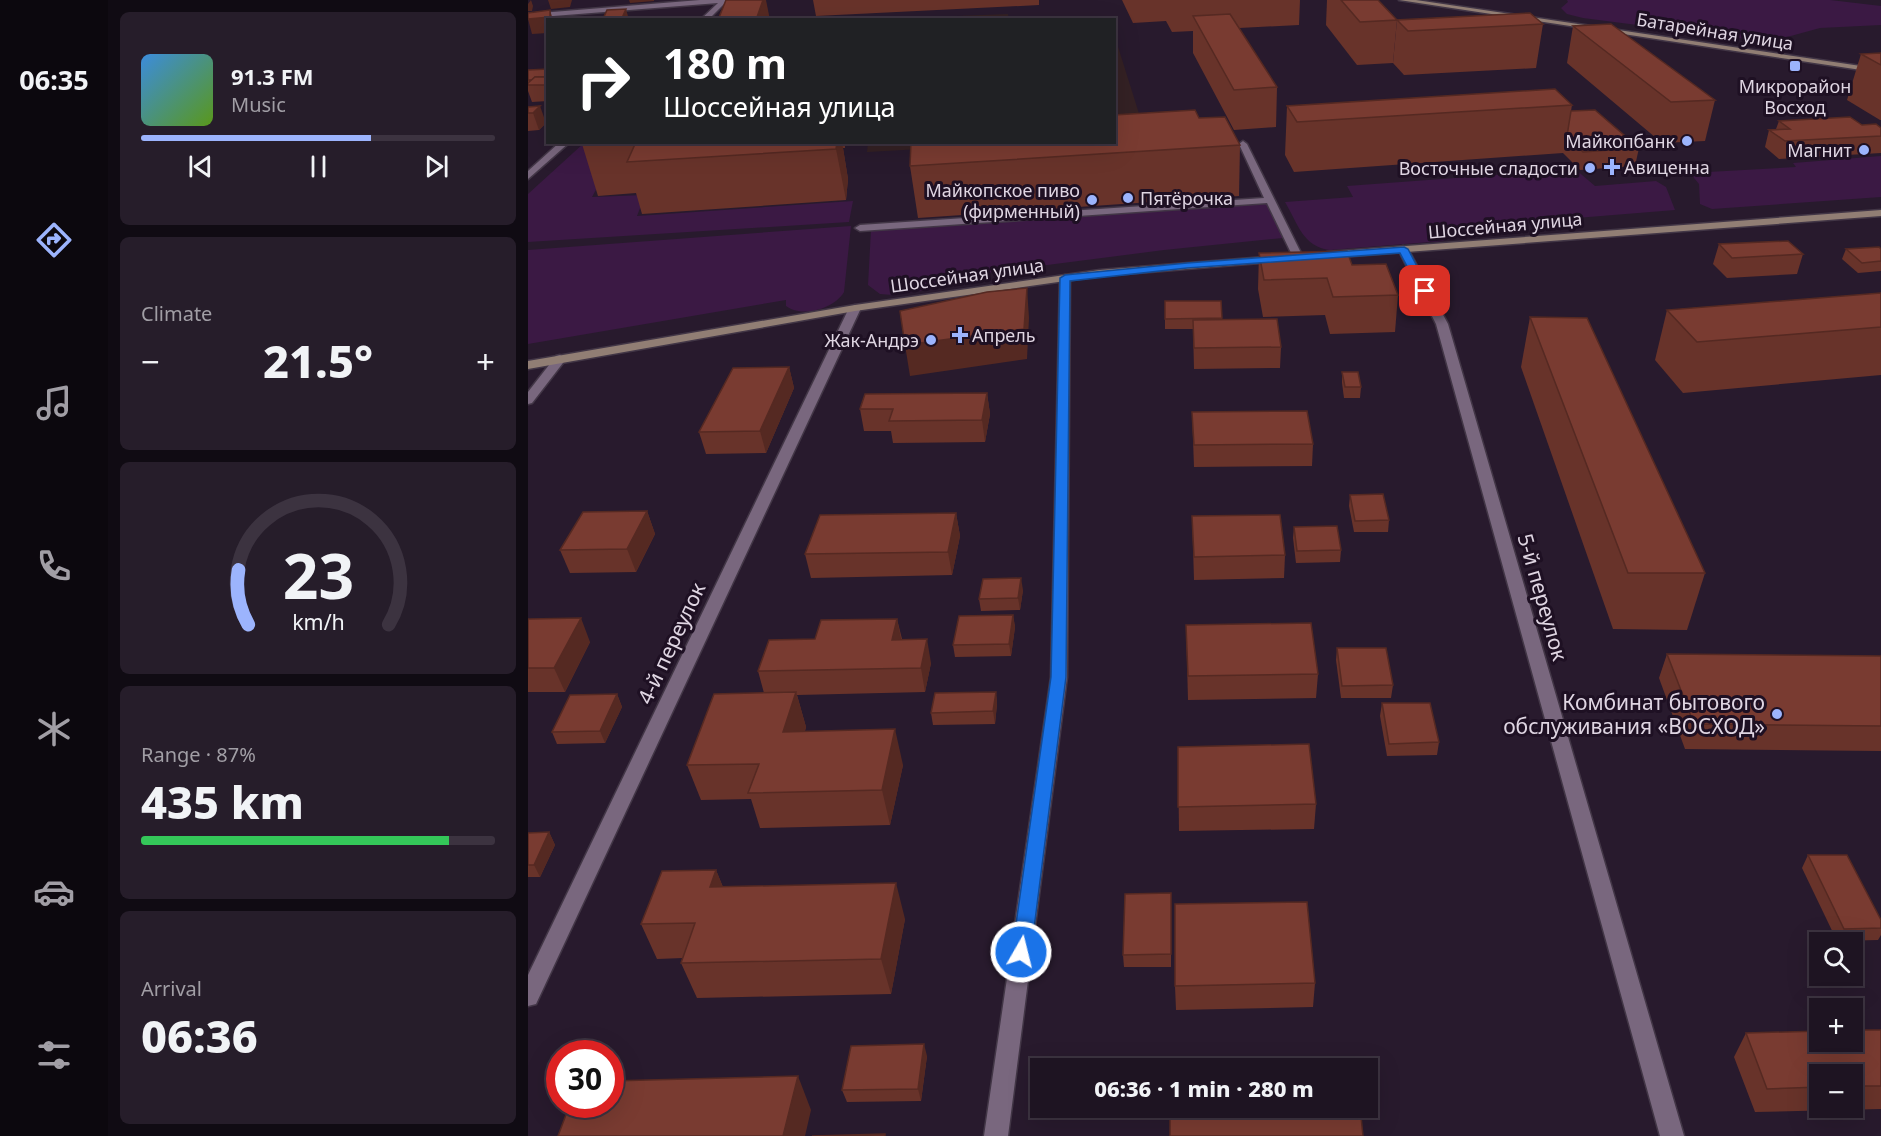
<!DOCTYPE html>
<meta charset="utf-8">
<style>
body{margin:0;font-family:"Noto Sans",sans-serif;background:#261d2a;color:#f1f3f6;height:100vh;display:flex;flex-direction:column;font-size:22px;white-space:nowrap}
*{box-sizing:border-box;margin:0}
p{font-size:20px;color:#a19ea5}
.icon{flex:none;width:33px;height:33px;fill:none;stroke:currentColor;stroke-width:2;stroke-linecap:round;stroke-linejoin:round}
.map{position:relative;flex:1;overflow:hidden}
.drawer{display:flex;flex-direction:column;gap:12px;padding:12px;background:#100b13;width:420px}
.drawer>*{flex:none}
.hud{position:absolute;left:18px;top:18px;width:570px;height:126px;border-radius:0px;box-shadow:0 6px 24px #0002,0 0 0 2px #3c3340;background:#202124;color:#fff;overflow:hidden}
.controls{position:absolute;left:1281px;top:932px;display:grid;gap:12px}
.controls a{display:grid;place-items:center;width:54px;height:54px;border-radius:0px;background:#1e1422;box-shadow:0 6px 24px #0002,0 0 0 2px #3c3340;font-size:30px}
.speed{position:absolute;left:18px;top:1040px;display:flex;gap:12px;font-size:30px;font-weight:700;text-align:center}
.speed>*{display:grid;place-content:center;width:78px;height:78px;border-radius:50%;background:#1e1422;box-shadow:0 6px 24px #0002,0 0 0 2px #3c3340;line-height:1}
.speed .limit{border:9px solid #d22;background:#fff;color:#111}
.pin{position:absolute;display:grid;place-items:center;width:51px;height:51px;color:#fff;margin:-26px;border-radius:12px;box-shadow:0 3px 9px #0006}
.me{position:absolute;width:66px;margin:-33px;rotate:8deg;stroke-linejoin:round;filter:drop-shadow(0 0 4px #0008)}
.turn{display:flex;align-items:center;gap:21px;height:126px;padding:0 18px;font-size:27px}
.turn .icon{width:78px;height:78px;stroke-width:2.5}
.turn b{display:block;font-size:42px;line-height:51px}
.big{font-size:45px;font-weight:800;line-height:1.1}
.drawer .widget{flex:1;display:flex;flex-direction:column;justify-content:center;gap:9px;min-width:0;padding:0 21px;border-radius:9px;background:#261d2a}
.drawer .dial{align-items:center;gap:0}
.dial svg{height:156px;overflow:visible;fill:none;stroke:#3c3340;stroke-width:7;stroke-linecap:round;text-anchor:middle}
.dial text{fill:#f1f3f6;stroke:none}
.song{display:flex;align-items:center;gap:18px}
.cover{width:72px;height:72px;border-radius:9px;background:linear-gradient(135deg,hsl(210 70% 55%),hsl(90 70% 35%))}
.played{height:6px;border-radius:3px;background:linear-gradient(90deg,#9cb4fd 65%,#3c3340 65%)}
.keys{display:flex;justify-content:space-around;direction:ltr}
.heat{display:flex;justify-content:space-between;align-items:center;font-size:33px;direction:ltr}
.charge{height:9px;border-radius:4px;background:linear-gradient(90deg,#34c759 87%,#3c3340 0)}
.trip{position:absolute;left:502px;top:1058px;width:348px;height:60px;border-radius:0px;background:#1e1422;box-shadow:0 6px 24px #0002,0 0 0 2px #3c3340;font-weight:800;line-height:60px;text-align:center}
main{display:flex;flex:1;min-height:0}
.dock{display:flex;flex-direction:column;width:108px;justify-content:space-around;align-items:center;background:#0c080e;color:#a19ea5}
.dock .icon{width:42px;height:42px}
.dock .on{color:#9cb4fd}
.dock b{font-size:27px;color:#f1f3f6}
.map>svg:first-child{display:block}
.education{fill:#342124}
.green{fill:#3b1944}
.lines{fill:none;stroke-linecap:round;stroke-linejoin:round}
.minor-casing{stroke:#423646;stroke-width:3}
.secondary-casing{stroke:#423646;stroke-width:3}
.minor{fill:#79677e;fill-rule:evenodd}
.secondary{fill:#917e74;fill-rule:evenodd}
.wall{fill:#68332a;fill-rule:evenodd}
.shaded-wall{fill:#552922}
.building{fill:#793b31;stroke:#552922;stroke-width:1.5}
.route{fill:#1a73e8;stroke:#114b97;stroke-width:1.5}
.poi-dot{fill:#9cb4fd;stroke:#1e1023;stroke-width:2}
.labels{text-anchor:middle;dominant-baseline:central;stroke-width:6;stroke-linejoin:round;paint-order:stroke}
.far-street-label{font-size:18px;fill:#dfd5e2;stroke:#1e1023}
.far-poi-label{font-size:18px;fill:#dfd5e2;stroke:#1e1023;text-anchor:end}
.street-label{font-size:21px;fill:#dfd5e2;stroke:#1e1023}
.poi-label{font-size:21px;fill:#dfd5e2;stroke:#1e1023;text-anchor:end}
</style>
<main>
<nav class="dock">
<b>06:35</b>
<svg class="icon on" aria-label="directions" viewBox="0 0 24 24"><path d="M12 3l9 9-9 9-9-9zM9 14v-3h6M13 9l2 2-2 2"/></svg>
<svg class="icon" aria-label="music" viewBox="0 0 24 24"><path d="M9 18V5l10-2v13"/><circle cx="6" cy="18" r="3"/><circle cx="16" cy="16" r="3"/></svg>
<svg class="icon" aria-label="phone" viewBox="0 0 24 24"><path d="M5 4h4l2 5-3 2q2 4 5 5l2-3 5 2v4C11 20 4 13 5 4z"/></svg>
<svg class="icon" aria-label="climate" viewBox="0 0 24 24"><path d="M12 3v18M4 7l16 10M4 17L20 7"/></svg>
<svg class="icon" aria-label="car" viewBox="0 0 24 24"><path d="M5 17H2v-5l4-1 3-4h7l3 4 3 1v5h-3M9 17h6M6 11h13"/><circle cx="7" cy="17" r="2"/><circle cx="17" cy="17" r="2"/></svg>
<svg class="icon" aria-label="filters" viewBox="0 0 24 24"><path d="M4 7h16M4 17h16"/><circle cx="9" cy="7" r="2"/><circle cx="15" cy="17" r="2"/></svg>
</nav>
<section class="drawer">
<div class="widget">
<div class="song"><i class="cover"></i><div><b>91.3 FM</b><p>Music</p></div></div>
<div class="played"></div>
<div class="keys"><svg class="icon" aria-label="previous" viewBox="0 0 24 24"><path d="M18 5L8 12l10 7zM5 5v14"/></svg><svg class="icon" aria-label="pause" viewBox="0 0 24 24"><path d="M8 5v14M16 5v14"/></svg><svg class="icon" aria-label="next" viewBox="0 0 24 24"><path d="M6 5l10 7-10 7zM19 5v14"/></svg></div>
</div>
<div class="widget"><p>Climate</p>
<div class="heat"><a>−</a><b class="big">21.5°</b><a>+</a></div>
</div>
<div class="widget dial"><svg viewBox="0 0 100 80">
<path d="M14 69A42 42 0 1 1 86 69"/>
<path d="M14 69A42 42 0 0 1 9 41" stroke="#9cb4fd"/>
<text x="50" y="56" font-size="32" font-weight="700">23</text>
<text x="50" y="72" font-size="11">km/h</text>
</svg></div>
<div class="widget"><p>Range · 87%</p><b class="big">435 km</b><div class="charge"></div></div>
<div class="widget"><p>Arrival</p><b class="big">06:36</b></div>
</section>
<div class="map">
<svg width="1353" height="1136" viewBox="0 0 1353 1136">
<rect width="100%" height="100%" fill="#281a2d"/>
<g class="education">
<polygon points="480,14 481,19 353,19"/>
<polygon points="587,37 618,136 587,138"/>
<polygon points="340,143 503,143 339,152"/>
</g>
<g class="green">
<polygon points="1039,0 1302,0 1353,6 1353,25 1292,28 1241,42 1055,18 1039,14 1033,8 1040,2"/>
<polygon points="56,143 93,143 64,197 117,195 109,216 325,201 321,222 0,242 0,194"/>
<polygon points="1353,156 1353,197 1184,209 1172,204 1171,184 1162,173 1268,167 1265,163"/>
<path d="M1047 169 1067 186 1128 181 1138 187 1147 210 937 227 915 241 802 250C775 247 770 224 757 202L825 197 819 186Z"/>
<polygon points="739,204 755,238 636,250 442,275 441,283 365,295 352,294 340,285 343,230"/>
<path d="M323 226 316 292C306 309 274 318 258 306V300L0 344V250Z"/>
</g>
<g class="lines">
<defs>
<g id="minor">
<polygon points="172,0 200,0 180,20 172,20 190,3 0,18 0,14"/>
<polygon points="715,141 719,144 775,257 774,259 765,257 739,203 332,231 327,228 332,225 736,198 711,144"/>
<polygon points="32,142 42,142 0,179 0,171"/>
<polygon points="875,246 880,249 920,324 1156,1136 1132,1136 908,324 870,249"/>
<polygon points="537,275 542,278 539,677 480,1136 456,1136 523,677 532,278"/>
<polygon points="327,305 333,308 8,1004 0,1006 0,975 321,308"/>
<polygon points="32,355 38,359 4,403 0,404 0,392 28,356"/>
</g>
<g id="secondary">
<polygon points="871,0 888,0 1353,69 1353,73"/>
<polygon points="1353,210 1353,216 799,258 794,255 799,252"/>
<polygon points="751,256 756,259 755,261 572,276 327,311 0,369 0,361 327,305 572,270"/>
</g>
</defs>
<use href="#minor" class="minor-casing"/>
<use href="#secondary" class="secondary-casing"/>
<use href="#minor" class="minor"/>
<use href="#secondary" class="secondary"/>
</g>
<g class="wall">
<polygon points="285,0 511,0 511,5 288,16"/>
<polygon points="594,0 772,0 771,25 711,28 749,87 748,127 706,130 665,53 665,31 644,32 638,21 605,23"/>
<polygon points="799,0 850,0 869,20 865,63 829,65 798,25"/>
<polygon points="869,20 1015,24 1008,68 876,75 865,63"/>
<polygon points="1045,26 1187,100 1177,141 1134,143 1039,63"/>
<polygon points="1353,53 1353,120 1352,120 1319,100 1333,54"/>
<polygon points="20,69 20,101 4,102 0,91 0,70"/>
<polygon points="1044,105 1043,111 1111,148 1107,166 1052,170 1035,153 766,172 757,155 759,106"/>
<polygon points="0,107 18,123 11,130 0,131"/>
<polygon points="671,118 712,145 711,196 390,218 382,166"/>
<polygon points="1251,121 1334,125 1353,128 1353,153 1251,159 1237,147 1241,130 1248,129"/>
<polygon points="55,142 317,142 317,148 315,148 320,179 318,200 114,214 108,193 70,196 54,144"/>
<polygon points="1191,244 1275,254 1269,274 1199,278 1185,264"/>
<polygon points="1318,249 1353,249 1353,271 1330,273 1314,259"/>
<polygon points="731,253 824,265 870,295 867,332 802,334 797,315 735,317 730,289"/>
<polygon points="1353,293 1353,375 1155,393 1127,360 1139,310"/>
<polygon points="637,301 693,301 694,320 753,347 752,368 666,369 665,329 637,329"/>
<polygon points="1002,317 1177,573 1159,630 1085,629 993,367"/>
<polygon points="261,367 266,388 238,453 178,454 171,432"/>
<polygon points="814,372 833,387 832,398 816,398 814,383"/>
<polygon points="459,393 462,414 457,442 365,443 363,431 336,431 332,409"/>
<polygon points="664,412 785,444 784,466 666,467"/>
<polygon points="822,495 861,520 860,532 826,532 821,506"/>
<polygon points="119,511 127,534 108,572 42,573 32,550"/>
<polygon points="428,513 432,536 424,575 283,578 277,554"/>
<polygon points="664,516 757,555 756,578 666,580"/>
<polygon points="766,527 813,550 812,562 768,563 765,538"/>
<polygon points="495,590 492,610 453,611 451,599"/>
<polygon points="485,615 487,627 483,656 427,657 425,645"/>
<polygon points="0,619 62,642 37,692 0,692"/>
<polygon points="369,619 374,639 403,663 397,692 269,695 278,727 277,731 375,765 362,825 232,828 223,799 173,800 159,765 236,693 230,671 287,639"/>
<polygon points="658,625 790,674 788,698 660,700"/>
<polygon points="809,648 865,685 863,698 813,698 808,660"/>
<polygon points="1139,654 1353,656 1353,751 1157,749 1131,678"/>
<polygon points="468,692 469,704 467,724 405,725 403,713"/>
<polygon points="89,694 94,707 77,743 29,744 24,732"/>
<polygon points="854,703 911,742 909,755 859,756 852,716"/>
<polygon points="650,747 788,804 786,829 651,831"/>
<polygon points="21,832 27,845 12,877 0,877 0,833"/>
<polygon points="1280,855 1353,920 1353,935 1350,940 1309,941 1274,868"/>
<polygon points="188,870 195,887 377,919 363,994 169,998 153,963 155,958 129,959 113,924"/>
<polygon points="643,893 643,967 596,967 595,955"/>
<polygon points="787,983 785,1007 648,1010 647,986"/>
<path d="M1353 1030V1109L1227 1112 1206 1057 1218 1033ZM1292 1074H1324V1107H1292Z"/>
<polygon points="399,1056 393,1101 319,1102 314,1090"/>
</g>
<g class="shaded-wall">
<polygon points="3,0 5,6 4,11 0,11 0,4"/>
<polygon points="20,0 44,0 42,7 23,9"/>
<polygon points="101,0 126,0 126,1 102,3"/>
<polygon points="235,0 238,0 242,20 228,20"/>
<polygon points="98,9 101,20 75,20 75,19"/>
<polygon points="22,10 25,20 20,20 20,33 4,34 0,19"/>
<polygon points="12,106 18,123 11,130 5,113"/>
<polygon points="309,142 314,142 320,179 318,200 308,149"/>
<polygon points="499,288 501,318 499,359 382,376 377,345"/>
<polygon points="261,367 266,388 238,453 232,431"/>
<polygon points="459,393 462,414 457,442 454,420"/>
<polygon points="119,511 127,534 108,572 99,549"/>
<polygon points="428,513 432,536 424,575 420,552"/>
<polygon points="493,578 495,590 492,610 490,598"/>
<polygon points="485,615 487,627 483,656 481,644"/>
<polygon points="53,618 62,642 37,692 26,668"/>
<polygon points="369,619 374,643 364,640"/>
<polygon points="399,639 403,663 397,692 393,668"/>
<polygon points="268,692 278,727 265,767 255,732"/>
<polygon points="468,692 469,704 467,724 465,711"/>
<polygon points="89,694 94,707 77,743 72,731"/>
<polygon points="367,729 375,765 362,825 354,790"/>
<polygon points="21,832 27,845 12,877 6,865"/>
<polygon points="188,870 202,905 182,887"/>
<polygon points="368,883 377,919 363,994 353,959"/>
<polygon points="396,1044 399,1056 393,1101 390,1089"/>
<polygon points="270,1076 283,1110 277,1136 255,1136"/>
</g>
<g class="building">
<polygon points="198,0 235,0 228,20 190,20"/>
<polygon points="813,0 850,0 869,20 832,22"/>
<polygon points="98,9 94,18 75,19 79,10"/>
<polygon points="22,10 22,17 0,19 0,13"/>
<polygon points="1002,13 1015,24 880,31 869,20"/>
<polygon points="702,14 749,87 706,90 665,16"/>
<polygon points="323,18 322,20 299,20 299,19"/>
<polygon points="1083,24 1187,100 1143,102 1045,26"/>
<polygon points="1353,53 1353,65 1333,54"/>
<polygon points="20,69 20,77 7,77 4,80 0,80 0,70"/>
<polygon points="7,77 20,77 20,85 0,85 0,83"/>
<polygon points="1027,89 1044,105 769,122 759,106"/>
<polygon points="12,106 5,113 0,113 0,107"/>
<polygon points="667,110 671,118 697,117 712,145 382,166 383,142 586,142 586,115"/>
<polygon points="1067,110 1111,148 1055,152 1039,136 1043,111"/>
<polygon points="1322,117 1334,125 1348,124 1353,128 1353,136 1257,141 1241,130 1262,129 1251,121"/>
<polygon points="55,142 88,142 54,144"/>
<polygon points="108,142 309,142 308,149 99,162"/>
<polygon points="1260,241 1275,254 1204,258 1191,244"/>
<polygon points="1351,247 1353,249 1353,261 1334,263 1318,249"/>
<polygon points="819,251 824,265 858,264 870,295 805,297 799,278 736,280 731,253"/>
<polygon points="499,288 496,329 377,345 372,311 459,292"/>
<polygon points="1353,293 1353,327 1169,342 1139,310"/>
<polygon points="637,301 693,301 694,318 637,319"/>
<polygon points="1002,317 1059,318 1177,573 1100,573"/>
<polygon points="749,319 753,347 666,348 665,320"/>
<polygon points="261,367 232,431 171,432 205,368"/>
<polygon points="814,372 830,372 833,387 817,387"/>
<polygon points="459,393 454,420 361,421 365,409 332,409 337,394"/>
<polygon points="779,411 785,444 666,445 664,412"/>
<polygon points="855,494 861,520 827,521 822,495"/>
<polygon points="119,511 99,549 32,550 55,512"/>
<polygon points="428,513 420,552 277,554 292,515"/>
<polygon points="752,515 757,555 666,557 664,516"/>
<polygon points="809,526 813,550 769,551 766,527"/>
<polygon points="493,578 490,598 451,599 455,579"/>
<polygon points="485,615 481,644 425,645 431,616"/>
<polygon points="53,618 26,668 0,668 0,619"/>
<polygon points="369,619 364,640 399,639 393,668 230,671 241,640 287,639 293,620"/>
<polygon points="783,623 790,674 660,676 658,625"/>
<polygon points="809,648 858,648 865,685 814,686"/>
<polygon points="1139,654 1353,656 1353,726 1166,724"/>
<polygon points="268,692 255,732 367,729 354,790 220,793 231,764 159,765 186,694"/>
<polygon points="468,692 465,711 403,713 407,693"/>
<polygon points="89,694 72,731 24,732 42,695"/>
<polygon points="854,703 902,703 911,742 861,744"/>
<polygon points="781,744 788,804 650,807 650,747"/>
<polygon points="21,832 6,865 0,865 0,833"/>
<polygon points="1280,855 1319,855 1353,920 1353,928 1316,929"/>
<polygon points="188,870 182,887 368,883 353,959 153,963 167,923 113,924 134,871"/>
<polygon points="643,893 643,954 595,955 597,894"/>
<polygon points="779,902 787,983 647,986 647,904"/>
<polygon points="1324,1030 1353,1030 1353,1086 1324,1086 1324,1074 1292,1074 1292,1087 1239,1089 1218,1033 1292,1031 1292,1041 1324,1041"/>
<polygon points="396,1044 390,1089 314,1090 323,1046"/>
<polygon points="270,1076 255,1136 30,1136 42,1104 82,1104 82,1081"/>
<polygon points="642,1107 832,1107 835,1136 642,1136"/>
<polygon points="357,1134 357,1136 284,1136"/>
</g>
<polygon class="route" points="876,247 880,249 902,291 901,293 892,291 872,253 659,268 542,281 538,677 503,952 500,958 493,961 487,958 484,952 523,677 532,278 537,275 659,263"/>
<g class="poi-dot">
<rect x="1261" y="60" width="12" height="12" rx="3"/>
<circle cx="1159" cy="141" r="6"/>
<circle cx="1336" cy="150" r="6"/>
<path d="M1081 158h6v6h6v6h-6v6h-6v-6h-6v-6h6z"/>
<circle cx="1062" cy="168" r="6"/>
<circle cx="600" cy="198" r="6"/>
<circle cx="564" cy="200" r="6"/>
<path d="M429 326h6v6h6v6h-6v6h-6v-6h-6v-6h6z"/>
<circle cx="403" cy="340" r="6"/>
<circle cx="1249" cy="714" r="6"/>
</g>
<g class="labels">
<g class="far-street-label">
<text transform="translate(1187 31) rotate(9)">Батарейная улица</text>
<text transform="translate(977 225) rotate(-5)">Шоссейная улица</text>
<text transform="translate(439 275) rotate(-8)">Шоссейная улица</text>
</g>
<g class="far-poi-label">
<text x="1267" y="86" text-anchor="middle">Микрорайон<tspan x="1267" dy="21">Восход</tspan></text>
<text x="1147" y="141">Майкопбанк</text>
<text x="1324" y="150">Магнит</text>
<text x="1096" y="167" text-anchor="start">Авиценна</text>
<text x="1050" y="168">Восточные сладости</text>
<text x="552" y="190">Майкопское пиво<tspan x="552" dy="21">(фирменный)</tspan></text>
<text x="612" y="198" text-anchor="start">Пятёрочка</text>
<text x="444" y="335" text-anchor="start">Апрель</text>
<text x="391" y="340">Жак-Андрэ</text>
</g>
<g class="street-label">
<text transform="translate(1015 597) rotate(74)">5-й переулок</text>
<text transform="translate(143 643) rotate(-65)">4-й переулок</text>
</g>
<g class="poi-label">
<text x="1237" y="702">Комбинат бытового<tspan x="1237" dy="24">обслуживания «ВОСХОД»</tspan></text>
</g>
</g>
</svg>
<div class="controls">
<a><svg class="icon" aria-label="search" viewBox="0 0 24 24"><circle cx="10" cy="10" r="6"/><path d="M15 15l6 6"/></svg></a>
<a>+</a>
<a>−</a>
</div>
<div class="speed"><div class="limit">30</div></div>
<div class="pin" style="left:897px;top:291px;background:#d93025"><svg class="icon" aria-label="arrive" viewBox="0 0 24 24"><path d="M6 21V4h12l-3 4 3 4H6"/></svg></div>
<svg class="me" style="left:493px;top:952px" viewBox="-20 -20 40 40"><circle r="17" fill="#1a73e8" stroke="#fff" stroke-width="3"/><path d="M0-11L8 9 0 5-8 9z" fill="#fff"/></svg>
<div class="trip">06:36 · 1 min · 280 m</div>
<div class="hud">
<div class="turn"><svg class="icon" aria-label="right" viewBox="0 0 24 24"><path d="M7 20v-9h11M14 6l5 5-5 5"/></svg><div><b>180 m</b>Шоссейная улица</div></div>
</div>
</div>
</main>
